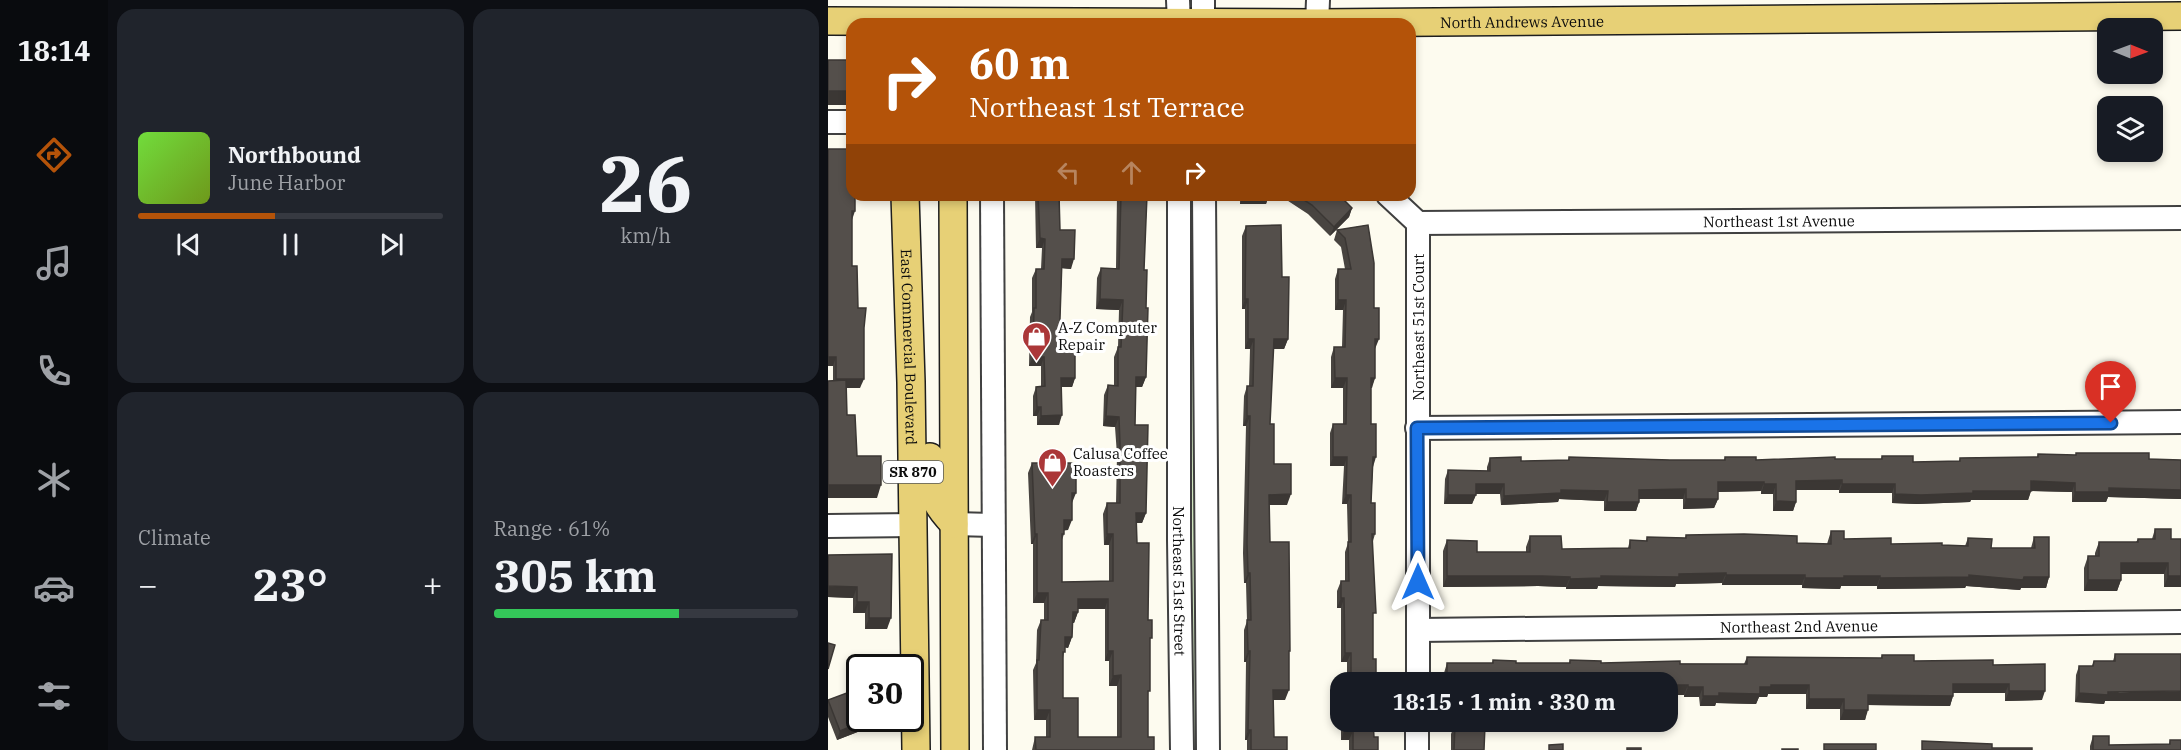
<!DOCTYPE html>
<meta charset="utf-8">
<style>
body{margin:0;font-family:"IBM Plex Serif",serif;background:#20242c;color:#f1f3f6;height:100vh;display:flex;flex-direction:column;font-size:22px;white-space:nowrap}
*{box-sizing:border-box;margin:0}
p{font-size:20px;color:#9ea1a6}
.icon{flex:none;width:33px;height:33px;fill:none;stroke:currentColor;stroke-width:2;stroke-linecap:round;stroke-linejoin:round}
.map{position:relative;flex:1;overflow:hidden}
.details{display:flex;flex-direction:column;gap:9px;padding:9px;background:#0d0f14;width:720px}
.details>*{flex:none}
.hud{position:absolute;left:18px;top:18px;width:570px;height:183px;border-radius:18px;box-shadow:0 3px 9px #0003;background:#b45309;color:#fff;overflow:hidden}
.needle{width:39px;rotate:91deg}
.tools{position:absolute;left:1269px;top:18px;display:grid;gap:12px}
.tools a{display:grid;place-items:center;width:66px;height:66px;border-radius:12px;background:#171b24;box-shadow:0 3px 9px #0003;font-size:30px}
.speed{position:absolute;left:18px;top:654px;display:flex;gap:12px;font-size:30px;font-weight:700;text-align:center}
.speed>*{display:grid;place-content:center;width:78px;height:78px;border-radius:50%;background:#171b24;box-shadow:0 3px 9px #0003;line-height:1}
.speed .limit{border:3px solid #111;border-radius:9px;background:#fff;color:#111}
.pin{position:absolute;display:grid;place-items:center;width:51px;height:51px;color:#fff;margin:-62px -26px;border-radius:50% 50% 50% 0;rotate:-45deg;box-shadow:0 0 6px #0007}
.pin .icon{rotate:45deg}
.me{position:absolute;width:66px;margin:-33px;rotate:0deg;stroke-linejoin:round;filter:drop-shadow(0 0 4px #0008)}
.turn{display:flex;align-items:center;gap:21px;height:126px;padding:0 24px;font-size:27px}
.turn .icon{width:78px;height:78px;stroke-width:2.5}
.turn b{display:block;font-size:42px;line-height:51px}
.lanes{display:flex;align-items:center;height:57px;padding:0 24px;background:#0003;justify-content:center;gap:30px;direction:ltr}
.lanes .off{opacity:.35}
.big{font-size:45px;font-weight:700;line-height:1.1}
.details .tile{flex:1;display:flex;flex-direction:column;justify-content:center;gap:9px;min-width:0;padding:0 21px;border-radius:18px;background:#20242c}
.details .dial{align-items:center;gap:0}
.dial b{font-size:78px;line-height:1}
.song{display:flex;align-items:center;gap:18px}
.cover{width:72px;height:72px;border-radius:9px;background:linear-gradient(135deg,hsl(100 70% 55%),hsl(80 70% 35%))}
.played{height:6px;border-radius:3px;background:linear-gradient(90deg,#b45309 45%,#363941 45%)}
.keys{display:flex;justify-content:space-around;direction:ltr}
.heat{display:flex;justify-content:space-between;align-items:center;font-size:33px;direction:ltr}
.charge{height:9px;border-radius:4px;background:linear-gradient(90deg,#34c759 61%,#363941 0)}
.details .tiles{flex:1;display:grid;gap:9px;grid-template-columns:repeat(2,1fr)}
.trip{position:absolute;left:502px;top:672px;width:348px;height:60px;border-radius:18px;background:#171b24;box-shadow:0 3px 9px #0003;font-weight:700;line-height:60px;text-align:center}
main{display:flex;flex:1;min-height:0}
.tab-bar{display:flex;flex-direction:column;width:108px;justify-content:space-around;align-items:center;background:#090b0e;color:#9ea1a6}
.tab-bar .icon{width:42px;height:42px}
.tab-bar .on{color:#b45309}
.tab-bar b{font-size:27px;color:#f1f3f6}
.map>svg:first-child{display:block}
.green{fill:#cfe3bd}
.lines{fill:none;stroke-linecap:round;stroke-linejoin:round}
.minor-casing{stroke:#404040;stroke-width:26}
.major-casing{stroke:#1e1e1e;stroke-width:30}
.minor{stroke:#fff;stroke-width:22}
.major{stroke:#e7d076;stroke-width:27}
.wall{fill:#484440;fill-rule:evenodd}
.shaded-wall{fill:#3b3734}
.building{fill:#544f4b;stroke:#3b3734;stroke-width:1.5;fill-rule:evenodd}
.route-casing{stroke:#114b97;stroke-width:15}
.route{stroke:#1a73e8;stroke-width:10}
.labels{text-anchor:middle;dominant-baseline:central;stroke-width:6;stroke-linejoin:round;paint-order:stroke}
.shield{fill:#fff;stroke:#565656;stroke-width:1.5}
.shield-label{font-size:14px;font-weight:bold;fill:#0d0d0d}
.street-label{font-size:15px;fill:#0d0d0d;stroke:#fff}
.poi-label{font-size:15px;fill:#0d0d0d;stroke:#fff;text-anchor:start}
</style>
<main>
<nav class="tab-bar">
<b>18:14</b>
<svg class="icon on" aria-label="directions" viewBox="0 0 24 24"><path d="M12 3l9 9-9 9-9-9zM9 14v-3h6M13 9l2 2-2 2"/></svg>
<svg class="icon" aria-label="music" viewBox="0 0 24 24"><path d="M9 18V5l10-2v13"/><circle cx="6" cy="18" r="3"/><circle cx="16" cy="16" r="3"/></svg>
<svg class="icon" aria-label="phone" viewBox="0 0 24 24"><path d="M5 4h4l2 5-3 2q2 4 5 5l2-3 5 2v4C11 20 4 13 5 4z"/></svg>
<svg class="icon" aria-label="climate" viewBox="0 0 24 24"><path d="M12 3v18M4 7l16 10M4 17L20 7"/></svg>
<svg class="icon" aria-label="car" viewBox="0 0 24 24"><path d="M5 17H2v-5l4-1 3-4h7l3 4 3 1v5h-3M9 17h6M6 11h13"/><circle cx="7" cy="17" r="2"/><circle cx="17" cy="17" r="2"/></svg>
<svg class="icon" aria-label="filters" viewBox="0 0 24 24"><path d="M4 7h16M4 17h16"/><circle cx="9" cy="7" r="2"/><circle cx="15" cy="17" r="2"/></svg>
</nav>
<section class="details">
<div class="tiles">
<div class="tile">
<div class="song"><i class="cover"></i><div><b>Northbound</b><p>June Harbor</p></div></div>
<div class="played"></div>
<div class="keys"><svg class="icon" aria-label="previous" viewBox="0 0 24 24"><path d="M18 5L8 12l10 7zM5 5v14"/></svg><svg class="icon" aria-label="pause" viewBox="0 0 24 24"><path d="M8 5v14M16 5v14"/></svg><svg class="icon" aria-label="next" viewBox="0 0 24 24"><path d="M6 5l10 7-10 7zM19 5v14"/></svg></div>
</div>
<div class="tile dial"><b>26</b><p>km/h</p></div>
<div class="tile"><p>Climate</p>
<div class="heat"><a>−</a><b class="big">23°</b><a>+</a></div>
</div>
<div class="tile"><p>Range · 61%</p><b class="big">305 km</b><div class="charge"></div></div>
</div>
</section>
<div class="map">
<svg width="1353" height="750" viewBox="0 0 1353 750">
<rect width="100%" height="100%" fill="#fdfbef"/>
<polygon class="green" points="357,195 371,195 376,750 360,750"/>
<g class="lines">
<defs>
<g id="minor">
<polyline points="350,0 351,24"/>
<polyline points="375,0 375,24"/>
<polyline points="489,24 490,0"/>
<polyline points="0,122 24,122"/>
<polyline points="164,195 167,750"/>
<path id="s1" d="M351 195V540L354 750"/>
<polyline points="376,195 380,750"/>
<path id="s2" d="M560 195 590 223 1353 218"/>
<polyline points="589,428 1353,422"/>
<polyline points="126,524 165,525"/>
<polyline points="0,526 86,525"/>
<path id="s3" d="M590 630 1353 622"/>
<polyline points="590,682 590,223"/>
<polyline points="589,750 589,722"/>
</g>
<g id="major">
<path id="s4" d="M0 21 489 23 1353 16"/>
<path id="s5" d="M77 195 83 382 88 750"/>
<polyline points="125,195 127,750"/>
<path d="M102 457C103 491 102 499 126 524"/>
</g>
</defs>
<use href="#minor" class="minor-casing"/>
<use href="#major" class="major-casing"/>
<use href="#minor" class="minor"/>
<use href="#major" class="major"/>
</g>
<g class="wall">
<polygon points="0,149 24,220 24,266 30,308 36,328 32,388 18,388 19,415 29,456 49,498 0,498 0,381 5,381 5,366 0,366"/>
<polygon points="207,195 232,195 232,230 243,269 234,268 231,347 247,378 244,387 234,387 231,425 209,425 209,416 205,416 205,396 208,387 213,386 213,366 201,366 202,317 204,312 204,278 208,269 213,269 214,248 208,248"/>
<path d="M289 195H319L316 270 318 308V377L314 387H308L307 425 318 513 314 523H308L309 543 320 620 322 644 320 697V737L326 750H204L207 737H218V720H206L205 670 208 663 209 630 213 620H216V603H205V544H203L200 473 204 463 244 503 240 530H236V534L234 540V582L281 581V545H276L275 514 279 503H288L289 455 287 427 275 426 276 395 280 385 286 386V357L290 347 291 310 268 309 269 278 273 268H288ZM250 609H277V661H281V686H289V737H250L235 698V658L237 647 240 648 244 637 245 623H246L250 612Z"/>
<polygon points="412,195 441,195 438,204 412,204"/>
<polygon points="451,195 511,195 524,208 521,217 502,236 480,214"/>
<polygon points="540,225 546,308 547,349 547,378 543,388 543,424 545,467 543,503 547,534 545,541 545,659 548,682 519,682 519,662 513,662 513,608 509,608 509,591 513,581 517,581 517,552 520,543 519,504 514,504 516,466 502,466 502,433 505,424 515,424 515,388 503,388 503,357 506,347 514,347 515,310 507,310 507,279 510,269 517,269 513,247 506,240 509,230"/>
<polygon points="418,226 454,277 460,339 456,349 445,349 442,424 446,464 459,505 441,505 442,542 461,656 457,700 445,700 446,737 459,750 419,750 419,740 417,740 418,662 416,662 416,630 419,621 418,583 416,583 415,553 418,426 415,426 416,396 419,386 421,386 422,349 417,349 417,309 414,309 414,236"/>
<polygon points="1210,454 1353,460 1353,499 1280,497 1278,502 1244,502 1244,492 1203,491 1200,500 1143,500 1142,502 1089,504 1064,503 1064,493 1011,493 1011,490 968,490 968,502 965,511 945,511 945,494 933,494 933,491 890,492 890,499 886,508 855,509 855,499 811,499 811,502 808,511 776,511 776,501 731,499 730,502 673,505 672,494 648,494 644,504 616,504 617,479 620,470 659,471 659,467 662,458 693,461 740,460 741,457 842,460 896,460 897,457 928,460 1053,459 1054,456 1085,462 1131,461 1132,458 1209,457"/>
<polygon points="1327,529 1343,539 1353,587 1336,587 1336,574 1293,574 1293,580 1289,591 1256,591 1256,568 1260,556 1267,556 1267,553 1271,542 1308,542 1310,539 1324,539"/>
<polygon points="1003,531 1016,539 1063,544 1137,546 1140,538 1163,548 1203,548 1206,537 1221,577 1218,588 1193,588 1192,590 1138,586 1137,588 1049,589 1049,586 1013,586 1012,589 974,588 974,585 894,585 894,583 848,584 847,587 770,586 769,589 738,589 738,587 710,586 615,587 615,551 619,540 649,552 698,552 698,547 702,536 734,549 800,548 802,540 818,541 819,537 857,538 858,535 969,543 999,544"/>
<polygon points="64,554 59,629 37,629 37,613 25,613 25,598 0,597"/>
<polygon points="1287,654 1353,654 1277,701 1276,704 1247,702 1248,675 1251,666 1264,666 1266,661 1285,661"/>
<polygon points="1054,655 1086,661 1165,665 1214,700 1177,701 1177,693 1125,693 1125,696 1122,706 1040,705 1037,720 1012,720 1012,709 978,709 978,694 940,694 939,697 931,697 928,704 888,703 887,706 872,706 871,697 856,697 856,695 840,682 616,682 616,673 619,663 664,663 665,660 688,663 741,663 742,660 773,663 916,664 919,657 1053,658"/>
<polygon points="0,700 32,718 47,718 45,726 9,740 0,717"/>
<polygon points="513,709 513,722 545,722 546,737 550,750 521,750 521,740 513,740"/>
<polygon points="627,724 656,750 623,750 623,734"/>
<polygon points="1265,736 1281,745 1341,744 1342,740 1353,750 1262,750 1262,746"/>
</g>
<g class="shaded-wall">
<rect x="0" y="91" width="24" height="14"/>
<polygon points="416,195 441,195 438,204 412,204"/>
<polygon points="524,208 521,217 502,236 506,227"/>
<polygon points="24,211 27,211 24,220"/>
<polygon points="212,238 217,239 214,248 208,248"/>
<polygon points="234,259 246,259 243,269 231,268"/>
<polygon points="272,299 295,300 291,310 268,309"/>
<polygon points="417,299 420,299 417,309 414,309"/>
<polygon points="510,300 518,300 515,310 507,310"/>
<polygon points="420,339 426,339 422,349 417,349"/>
<polygon points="446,339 460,339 456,349 442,349"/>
<polygon points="547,339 551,339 547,349 543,349"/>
<polygon points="0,357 8,357 5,366 0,366"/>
<polygon points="205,357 216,357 213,366 201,366"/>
<polygon points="308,377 318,377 314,387 305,387"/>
<polygon points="233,378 247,378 244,387 230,387"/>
<polygon points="507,378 519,378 515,388 503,388"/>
<polygon points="543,378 547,378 544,388 540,388"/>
<polygon points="8,379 36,379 32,388 5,388"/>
<polygon points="209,407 213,407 209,416 205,416"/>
<polygon points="234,415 231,425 209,425 213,416"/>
<polygon points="278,416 291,417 287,427 275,426"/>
<polygon points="419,416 422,416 418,426 415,426"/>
<polygon points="505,457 519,457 516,466 502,466"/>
<polygon points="545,457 548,457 545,467 541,467"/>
<polygon points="1014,480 1011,490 965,490 968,481"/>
<polygon points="1203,481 1247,483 1244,492 1200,491"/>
<polygon points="890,482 936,482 933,491 886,492"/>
<polygon points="648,484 676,484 672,494 645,494"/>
<polygon points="936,484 948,484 945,494 933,494"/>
<polygon points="1014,484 1067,484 1064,493 1011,493"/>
<polygon points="0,485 53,485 49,498 0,498"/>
<polygon points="1281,488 1353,490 1353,499 1280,497 1278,502 1244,502 1247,492"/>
<polygon points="858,489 855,499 808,499 811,490"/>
<polygon points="733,490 780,491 776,501 731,499 730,502 673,505 676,496"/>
<polygon points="1145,491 1203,491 1200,500 1143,500 1142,502 1089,504 1064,503 1067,494"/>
<polygon points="244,493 248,493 244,503"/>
<polygon points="463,494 459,505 437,505 441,495"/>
<polygon points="518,495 523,495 519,504 514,504"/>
<polygon points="620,495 648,495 644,504 616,504"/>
<polygon points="858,499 890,499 886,508 855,509"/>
<polygon points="948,501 968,502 965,511 945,511"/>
<polygon points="779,502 811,502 808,511 776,511"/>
<polygon points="308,513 318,513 314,523 305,523"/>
<polygon points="236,520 244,520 240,530 233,531"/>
<polygon points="207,534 209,534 205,544 203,544"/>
<polygon points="279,534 285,534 281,545 276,545"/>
<polygon points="1293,563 1340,563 1336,574 1288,574"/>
<polygon points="420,573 422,573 418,583 416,583"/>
<polygon points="898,573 894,583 848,584 847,587 770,586 769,589 738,589 742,579 773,576"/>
<polygon points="898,575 977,575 974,585 894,585"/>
<polygon points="1141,575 1196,577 1221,577 1218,588 1193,588 1192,590 1138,586 1137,588 1049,589 1052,578"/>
<polygon points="619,576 714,576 742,577 738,587 710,586 615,587"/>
<polygon points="1016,576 1052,576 1049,586 1013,586 1012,589 974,588 977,578"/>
<polygon points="1340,576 1353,576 1353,587 1336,587"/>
<polygon points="1260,580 1293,580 1289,591 1256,591"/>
<polygon points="0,586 29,587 25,598 0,597"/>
<polygon points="209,593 220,593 216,603 205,603"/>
<polygon points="513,598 516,598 513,608 509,608"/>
<polygon points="250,599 280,599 277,609 246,609"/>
<polygon points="29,602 41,602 37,613 25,613"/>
<polygon points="245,612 250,612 246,623 241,623"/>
<polygon points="41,618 63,618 59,629 37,629"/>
<polygon points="237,637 244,637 240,648 234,647"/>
<polygon points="280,651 285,651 281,661 277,661"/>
<polygon points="420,651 422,651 418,662 416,662"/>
<polygon points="517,653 523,653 519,662 513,662"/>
<polygon points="293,675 289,686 281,686 285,676"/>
<polygon points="1125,684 1181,684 1177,693 1122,693"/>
<polygon points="840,685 860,685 856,695 840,695"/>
<polygon points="943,685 981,685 978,694 940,694 939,697 931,697 928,704 888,703 887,706 872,706 875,696"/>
<polygon points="860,687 875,687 871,697 856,697"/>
<polygon points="445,690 461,690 457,700 441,700"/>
<polygon points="1181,691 1217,691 1214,700 1177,701"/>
<polygon points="1353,691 1353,701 1277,701 1276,704 1247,702 1251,693"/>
<polygon points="1040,695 1125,696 1122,706 1037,705"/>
<polygon points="981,699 1016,699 1012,709 978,709"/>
<polygon points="209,710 222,710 218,720 206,720"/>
<polygon points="1016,710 1040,710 1037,720 1012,720"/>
<polygon points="43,718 47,718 45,726 9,740 12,731"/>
<polygon points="420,730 423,730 419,740 417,740"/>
<polygon points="516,731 525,731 521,740 513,740"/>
</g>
<g class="building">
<rect x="0" y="60" width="24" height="31"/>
<polygon points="0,149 24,149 24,195 27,195 27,211 24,211 24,266 29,266 30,308 38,308 36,328 36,379 8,379 8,357 0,357"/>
<polygon points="210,195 231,195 232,230 247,230 246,259 234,259 231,347 247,348 247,378 233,378 234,415 213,416 213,407 209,407 208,387 217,386 216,357 205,357 206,308 208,308 208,269 216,269 217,239 212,238"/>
<path d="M293 195H319L316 270H319L318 308H320L318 377H308L307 425H320L318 513H308L309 543H321L320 620H324V638H322V691H320V737H326V750H208L207 737H222V710H209V660H211L213 620H220V593H209V534H207L204 463H248V493H244V520H236V534H234V582L285 581V534H279V503H292V445L291 417 278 416 280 385 290 386V347H293L295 300 272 299 273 268 291 269ZM250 599H280V651H285V676L293 675V737H250V698H235V652H237V637H244L245 612H250Z"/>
<polygon points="468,195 511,195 524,208 506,227 484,205"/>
<polygon points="453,225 454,277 461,277 460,339 446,339 442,424 446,424 446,464 463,464 463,494 441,495 442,542 461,542 462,651 461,651 461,690 445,690 446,737 459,737 459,750 423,750 423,730 420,730 422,651 420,651 419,620 423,620 422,573 420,573 419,543 422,416 419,416 419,386 425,386 426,339 420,339 420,299 417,299 418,226"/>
<polygon points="540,225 546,263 546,308 551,308 551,339 547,339 547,378 543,378 543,424 548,424 548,457 545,457 543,503 547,503 547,534 544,534 548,613 545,613 545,659 548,659 548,682 523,682 523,653 517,653 516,598 513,598 513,581 521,581 520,542 523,542 523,495 518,495 519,457 505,457 505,424 518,424 519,378 507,378 506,347 517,347 518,300 510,300 510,269 523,269 517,238 509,230"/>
<polygon points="18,380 19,415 27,415 29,456 53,456 53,485 0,485 0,381"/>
<polygon points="1248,453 1321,453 1321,459 1353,460 1353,490 1281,488 1281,492 1247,492 1247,483 1203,481 1203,491 1145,491 1145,493 1093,495 1067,494 1067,484 1014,484 1014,480 968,481 968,502 948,501 948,484 936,484 936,482 890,482 890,499 858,499 858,489 811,490 811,502 779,502 780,491 733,490 733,493 676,496 676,484 648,484 648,495 620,495 620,470 662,471 662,458 693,457 693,461 741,460 741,457 842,460 897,460 897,457 928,457 928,460 1007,457 1007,459 1054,459 1054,456 1085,456 1085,462 1132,461 1132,458 1210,457 1210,454 1248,455"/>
<polygon points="1327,529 1343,529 1343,539 1353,539 1353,576 1340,576 1340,563 1293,563 1293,580 1260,580 1260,556 1271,556 1271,542 1310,542 1310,539 1327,539"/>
<polygon points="1003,531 1016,531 1016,539 1063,538 1063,544 1114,543 1114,545 1140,546 1140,538 1164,539 1163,548 1207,548 1206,537 1221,537 1221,577 1196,577 1195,580 1141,575 1141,577 1052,578 1052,576 1016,576 1016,578 977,578 977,575 898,575 898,573 851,574 851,577 773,576 773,578 742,579 742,577 714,576 619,576 619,540 649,541 649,552 702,552 702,536 733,536 734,549 802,548 802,540 819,541 819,537 858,538 858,535 916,534 969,536 969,543 1003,544"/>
<polygon points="64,554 63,618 41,618 41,602 29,602 29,587 0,586 0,555"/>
<polygon points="0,643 7,645 0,669"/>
<polygon points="1287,654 1353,654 1353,691 1280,692 1280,695 1251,693 1251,666 1265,666 1266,661 1287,661"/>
<polygon points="1054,655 1086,655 1086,661 1165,660 1165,665 1217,664 1217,691 1181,691 1181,684 1125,684 1125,696 1040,695 1040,710 1016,710 1016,699 981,699 981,685 943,685 943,687 932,687 932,694 891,693 891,696 875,696 875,687 860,687 860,685 840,685 840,682 619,682 619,663 665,663 665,660 688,661 688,663 742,663 742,660 773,661 773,663 852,661 852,664 919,664 919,657 1054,658"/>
<polygon points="32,688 32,718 43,718 12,731 0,700"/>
<polygon points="516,722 545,722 546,737 550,737 550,750 525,750 525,731 516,731"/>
<polygon points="627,724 657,725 656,750 626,750"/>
<polygon points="1265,736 1281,736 1281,745 1342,744 1342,740 1353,740 1353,750 1265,750"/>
<polygon points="1094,741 1164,744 1164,748 1204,748 1204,750 1094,750"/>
<polygon points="735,744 735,750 721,750 721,745"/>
<rect x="996" y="744" width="52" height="6"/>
<rect x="799" y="748" width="14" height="2"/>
<rect x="954" y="749" width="16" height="1"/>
</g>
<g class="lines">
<defs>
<polyline id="route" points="590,582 589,428 1283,423"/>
</defs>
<use href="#route" class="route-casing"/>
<use href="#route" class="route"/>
</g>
<defs>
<symbol id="shop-pin" viewBox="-11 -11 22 30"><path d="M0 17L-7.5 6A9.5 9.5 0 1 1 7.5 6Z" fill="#ab3738" stroke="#fff"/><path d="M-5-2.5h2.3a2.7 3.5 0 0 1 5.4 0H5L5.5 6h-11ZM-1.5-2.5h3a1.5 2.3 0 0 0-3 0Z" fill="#fff"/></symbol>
</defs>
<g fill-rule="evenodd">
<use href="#shop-pin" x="192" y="320" width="33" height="45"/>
<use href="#shop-pin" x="208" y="446" width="33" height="45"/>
</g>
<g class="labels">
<rect class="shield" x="55" y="461" width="60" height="22" rx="4.5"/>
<g class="shield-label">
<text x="85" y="472">SR 870</text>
</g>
<g class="street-label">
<text stroke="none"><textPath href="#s4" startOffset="694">North Andrews Avenue</textPath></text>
<text stroke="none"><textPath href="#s2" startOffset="402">Northeast 1st Avenue</textPath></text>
<text transform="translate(590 327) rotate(-90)">Northeast 51st Court</text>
<text stroke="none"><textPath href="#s5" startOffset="152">East Commercial Boulevard</textPath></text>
<text stroke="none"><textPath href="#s1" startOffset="386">Northeast 51st Street</textPath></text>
<text stroke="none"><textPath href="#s3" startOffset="381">Northeast 2nd Avenue</textPath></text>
</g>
<g class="poi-label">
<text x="230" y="327">A-Z Computer<tspan x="230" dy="17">Repair</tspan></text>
<text x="245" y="453">Calusa Coffee<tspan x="245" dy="17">Roasters</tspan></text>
</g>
</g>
</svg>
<div class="tools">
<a><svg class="needle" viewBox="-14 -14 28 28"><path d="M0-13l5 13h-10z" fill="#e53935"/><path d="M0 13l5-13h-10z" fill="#9ea1a6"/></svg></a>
<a><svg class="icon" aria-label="layers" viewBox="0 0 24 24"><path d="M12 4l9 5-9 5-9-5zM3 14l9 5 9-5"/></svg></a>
</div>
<div class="speed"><div class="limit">30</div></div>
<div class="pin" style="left:1283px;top:423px;background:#d93025"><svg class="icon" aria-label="arrive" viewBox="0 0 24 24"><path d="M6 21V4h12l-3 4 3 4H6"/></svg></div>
<svg class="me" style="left:590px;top:582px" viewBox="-20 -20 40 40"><path d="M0-17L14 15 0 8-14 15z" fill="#1a73e8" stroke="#fff" stroke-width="4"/></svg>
<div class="trip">18:15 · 1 min · 330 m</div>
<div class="hud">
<div class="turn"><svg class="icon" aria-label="right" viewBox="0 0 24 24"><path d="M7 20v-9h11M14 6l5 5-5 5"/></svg><div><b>60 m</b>Northeast 1st Terrace</div></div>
<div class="lanes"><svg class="icon off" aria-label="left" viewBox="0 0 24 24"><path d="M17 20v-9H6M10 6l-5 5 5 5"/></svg><svg class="icon off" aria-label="ahead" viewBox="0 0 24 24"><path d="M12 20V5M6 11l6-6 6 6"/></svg><svg class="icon" aria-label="right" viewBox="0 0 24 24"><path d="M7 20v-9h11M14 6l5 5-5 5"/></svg></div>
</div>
</div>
</main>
